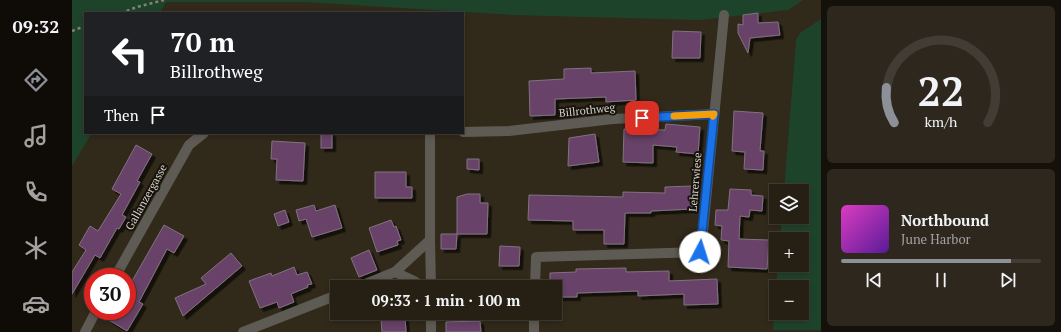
<!DOCTYPE html>
<meta charset="utf-8">
<style>
body{margin:0;font-family:"PT Serif",serif;background:#2d271d;color:#f1f3f6;height:100vh;display:flex;flex-direction:column;font-size:15px;white-space:nowrap}
*{box-sizing:border-box;margin:0}
p{font-size:13px;color:#a3a2a0}
.icon{flex:none;width:22px;height:22px;fill:none;stroke:currentColor;stroke-width:2;stroke-linecap:round;stroke-linejoin:round}
.map{position:relative;flex:1;overflow:hidden}
.sheet{display:flex;flex-direction:column;gap:6px;padding:6px;background:#14110b;width:240px}
.sheet>*{flex:none}
.top-card{position:absolute;left:12px;top:12px;width:380px;height:122px;border-radius:0px;box-shadow:0 2px 6px #0003,0 0 0 1px #423d34;background:#202124;color:#fff;overflow:hidden}
.controls{position:absolute;left:697px;top:184px;display:grid;gap:8px}
.controls a{display:grid;place-items:center;width:40px;height:40px;border-radius:0px;background:#251f14;box-shadow:0 2px 6px #0003,0 0 0 1px #423d34;font-size:20px}
.speed{position:absolute;left:12px;top:268px;display:flex;gap:8px;font-size:20px;font-weight:700;text-align:center}
.speed>*{display:grid;place-content:center;width:52px;height:52px;border-radius:50%;background:#251f14;box-shadow:0 2px 6px #0003,0 0 0 1px #423d34;line-height:1}
.speed .limit{border:6px solid #d22;background:#fff;color:#111}
.pin{position:absolute;display:grid;place-items:center;width:34px;height:34px;color:#fff;margin:-17px;border-radius:8px;box-shadow:0 2px 6px #0006}
.me{position:absolute;width:44px;margin:-22px;rotate:5deg;stroke-linejoin:round;filter:drop-shadow(0 0 3px #0008)}
.turn{display:flex;align-items:center;gap:14px;height:84px;padding:0 20px;font-size:18px}
.turn .icon{width:52px;height:52px;stroke-width:2.5}
.turn b{display:block;font-size:28px;line-height:34px}
.then{display:flex;align-items:center;height:38px;padding:0 20px;background:#0003;gap:8px;font-size:15px}
.sheet .widget{flex:1;display:flex;flex-direction:column;justify-content:center;gap:6px;min-width:0;padding:0 14px;border-radius:6px;background:#2d271d}
.sheet .dial{align-items:center;gap:0}
.dial svg{height:104px;overflow:visible;fill:none;stroke:#423d34;stroke-width:7;stroke-linecap:round;text-anchor:middle}
.dial text{fill:#f1f3f6;stroke:none}
.song{display:flex;align-items:center;gap:12px}
.cover{width:48px;height:48px;border-radius:6px;background:linear-gradient(135deg,hsl(310 70% 55%),hsl(270 70% 35%))}
.played{height:4px;border-radius:2px;background:linear-gradient(90deg,#8c9099 85%,#423d34 85%)}
.keys{display:flex;justify-content:space-around;direction:ltr}
.trip{position:absolute;left:258px;top:280px;width:232px;height:40px;border-radius:0px;background:#251f14;box-shadow:0 2px 6px #0003,0 0 0 1px #423d34;font-weight:800;line-height:40px;text-align:center}
main{display:flex;flex:1;min-height:0}
.dock{display:flex;flex-direction:column;width:72px;justify-content:space-around;align-items:center;background:#0f0c08;color:#a3a2a0}
.dock .icon{width:28px;height:28px}
.dock .current{color:#8c9099}
.dock b{font-size:18px;color:#f1f3f6}
.map>svg:first-child{display:block}
.green{fill:#1e432b}
.building{fill:#674367;stroke:#817280;filter:url(#shadow)}
.lines{fill:none;stroke-linecap:round;stroke-linejoin:round}
.path{stroke:#878074;stroke-width:2.5;stroke-dasharray:3 3;stroke-linecap:butt}
.minor{stroke:#5e5b54;stroke-width:10}
.route-casing{stroke:#114b97;stroke-width:10}
.route{stroke:#1a73e8;stroke-width:7}
.slow{stroke:#f59e0b;stroke-width:7}
.labels{text-anchor:middle;dominant-baseline:central;stroke-width:4;stroke-linejoin:round;paint-order:stroke}
.street-label{font-size:11px;fill:#d9d3ca;stroke:#16120c}
</style>
<main>
<nav class="dock">
<b>09:32</b>
<svg class="icon current" aria-label="directions" viewBox="0 0 24 24"><path d="M12 3l9 9-9 9-9-9zM9 14v-3h6M13 9l2 2-2 2"/></svg>
<svg class="icon" aria-label="music" viewBox="0 0 24 24"><path d="M9 18V5l10-2v13"/><circle cx="6" cy="18" r="3"/><circle cx="16" cy="16" r="3"/></svg>
<svg class="icon" aria-label="phone" viewBox="0 0 24 24"><path d="M5 4h4l2 5-3 2q2 4 5 5l2-3 5 2v4C11 20 4 13 5 4z"/></svg>
<svg class="icon" aria-label="climate" viewBox="0 0 24 24"><path d="M12 3v18M4 7l16 10M4 17L20 7"/></svg>
<svg class="icon" aria-label="car" viewBox="0 0 24 24"><path d="M5 17H2v-5l4-1 3-4h7l3 4 3 1v5h-3M9 17h6M6 11h13"/><circle cx="7" cy="17" r="2"/><circle cx="17" cy="17" r="2"/></svg>
</nav>
<div class="map">
<svg width="749" height="332" viewBox="0 0 749 332">
<defs>
<filter id="shadow"><feDropShadow dx="3.5" dy="3.5" stdDeviation="0" flood-color="#0009"/></filter>
</defs>
<rect width="100%" height="100%" fill="#31291a"/>
<g class="green">
<polygon points="0,0 731,0 716,10 628,20 440,15 233,2 94,2 88,13 13,13 13,133 20,133 0,166"/>
<polygon points="749,19 749,330 701,330 704,290 704,313 730,313 730,287 704,287 706,265 730,265 730,239 708,239 710,217 730,217 730,191 712,191 724,40 728,33"/>
</g>
<g class="building">
<polygon points="686,13 686,23 706,22 708,35 678,38 676,53 666,33 666,24 671,25 671,15"/>
<polygon points="601,31 629,32 628,58 600,58"/>
<polygon points="519,68 519,73 563,71 564,100 534,102 534,97 483,99 483,115 458,116 457,81 492,79 492,69"/>
<polygon points="662,111 691,113 688,151 692,151 691,170 672,169 673,152 660,151"/>
<polygon points="594,124 628,127 626,154 604,152 605,147 581,145 581,163 551,162 552,129 593,130"/>
<rect x="249" y="133" width="11" height="15"/>
<polygon points="523,134 527,162 496,166 497,138"/>
<polygon points="200,141 233,143 231,181 204,180 205,159 199,159"/>
<polygon points="64,145 80,154 65,181 68,182 50,215 54,217 47,229 45,228 28,258 23,255 0,294 0,272 14,250 7,245 18,226 26,231 49,194 40,189"/>
<polygon points="395,159 407,159 407,170 395,169"/>
<polygon points="303,172 334,172 334,187 340,187 340,198 303,198"/>
<polygon points="620,186 620,209 579,211 579,213 553,213 552,244 532,244 532,230 501,230 501,221 456,220 457,195 551,197 551,192 593,193 593,187"/>
<polygon points="658,189 679,190 679,195 691,196 690,211 678,210 677,217 668,216 667,239 697,240 695,269 656,267 657,241 649,240 650,226 643,225 644,210 656,210"/>
<polygon points="395,194 408,194 408,203 416,203 415,234 385,234 385,197"/>
<polygon points="242,205 244,211 263,205 270,228 240,237 234,219 227,221 224,210"/>
<polygon points="213,210 217,222 206,226 202,214"/>
<polygon points="319,220 322,227 324,226 329,240 325,241 326,245 305,252 297,228"/>
<polygon points="92,225 112,236 102,253 95,249 67,302 71,304 55,331 37,320 42,311 55,311 55,290"/>
<polygon points="369,234 385,234 384,249 369,249"/>
<polygon points="428,246 448,247 447,266 427,266"/>
<polygon points="297,250 305,270 287,277 279,258"/>
<polygon points="159,253 170,266 111,316 103,298 134,284 129,278"/>
<polygon points="222,267 225,275 235,272 240,284 235,285 236,287 219,294 222,302 207,308 205,302 188,308 177,281 199,273 200,276"/>
<polygon points="554,268 554,272 597,271 597,281 645,279 646,304 612,305 612,294 566,296 566,291 505,293 505,297 483,297 483,287 478,287 478,273 504,272 504,269"/>
<polygon points="333,317 334,332 310,332 309,319"/>
<polygon points="408,321 409,332 374,332 374,322"/>
</g>
<g class="lines">
<g class="path">
<polyline points="49,13 65,7 92,0"/>
<polyline points="0,31 13,26"/>
</g>
<g class="minor">
<polyline points="391,132 437,131 541,119 642,114"/>
<polyline points="358,133 358,240 359,287"/>
<polyline points="323,272 342,281 351,287"/>
<polyline points="43,277 117,145 132,133"/>
<polyline points="286,287 323,272 358,240"/>
<polyline points="463,287 464,257 629,252 652,15"/>
<polyline points="359,313 359,332"/>
<polyline points="13,332 24,311"/>
<polyline points="171,332 265,295"/>
<polyline points="462,332 462,313"/>
</g>
</g>
<g class="lines">
<defs>
<polyline id="route" points="570,118 642,114 628,252"/>
</defs>
<use href="#route" class="route-casing"/>
<use href="#route" class="route"/>
<polyline class="slow" points="602,116 642,114 641,116"/>
</g>
<g class="labels">
<g class="street-label">
<text transform="translate(515 110) rotate(-6)">Billrothweg</text>
<text transform="translate(623 182) rotate(-85)">Lehrerwiese</text>
<text transform="translate(74 197) rotate(-61)">Gallanzergasse</text>
</g>
</g>
</svg>
<div class="controls">
<a><svg class="icon" aria-label="layers" viewBox="0 0 24 24"><path d="M12 4l9 5-9 5-9-5zM3 14l9 5 9-5"/></svg></a>
<a>+</a>
<a>−</a>
</div>
<div class="speed"><div class="limit">30</div></div>
<div class="pin" style="left:570px;top:118px;background:#d93025"><svg class="icon" aria-label="arrive" viewBox="0 0 24 24"><path d="M6 21V4h12l-3 4 3 4H6"/></svg></div>
<svg class="me" style="left:628px;top:252px" viewBox="-20 -20 40 40"><circle r="19" fill="#fff"/><path d="M0-13L10 11 0 6-10 11z" fill="#1a73e8"/></svg>
<div class="trip">09:33 · 1 min · 100 m</div>
<div class="top-card">
<div class="turn"><svg class="icon" aria-label="left" viewBox="0 0 24 24"><path d="M17 20v-9H6M10 6l-5 5 5 5"/></svg><div><b>70 m</b>Billrothweg</div></div>
<div class="then">Then<svg class="icon" aria-label="arrive" viewBox="0 0 24 24"><path d="M6 21V4h12l-3 4 3 4H6"/></svg></div>
</div>
</div>
<section class="sheet">
<div class="widget dial"><svg viewBox="0 0 100 80">
<path d="M14 69A42 42 0 1 1 86 69"/>
<path d="M14 69A42 42 0 0 1 8 42" stroke="#8c9099"/>
<text x="50" y="56" font-size="32" font-weight="700">22</text>
<text x="50" y="72" font-size="11">km/h</text>
</svg></div>
<div class="widget">
<div class="song"><i class="cover"></i><div><b>Northbound</b><p>June Harbor</p></div></div>
<div class="played"></div>
<div class="keys"><svg class="icon" aria-label="previous" viewBox="0 0 24 24"><path d="M18 5L8 12l10 7zM5 5v14"/></svg><svg class="icon" aria-label="pause" viewBox="0 0 24 24"><path d="M8 5v14M16 5v14"/></svg><svg class="icon" aria-label="next" viewBox="0 0 24 24"><path d="M6 5l10 7-10 7zM19 5v14"/></svg></div>
</div>
</section>
</main>
